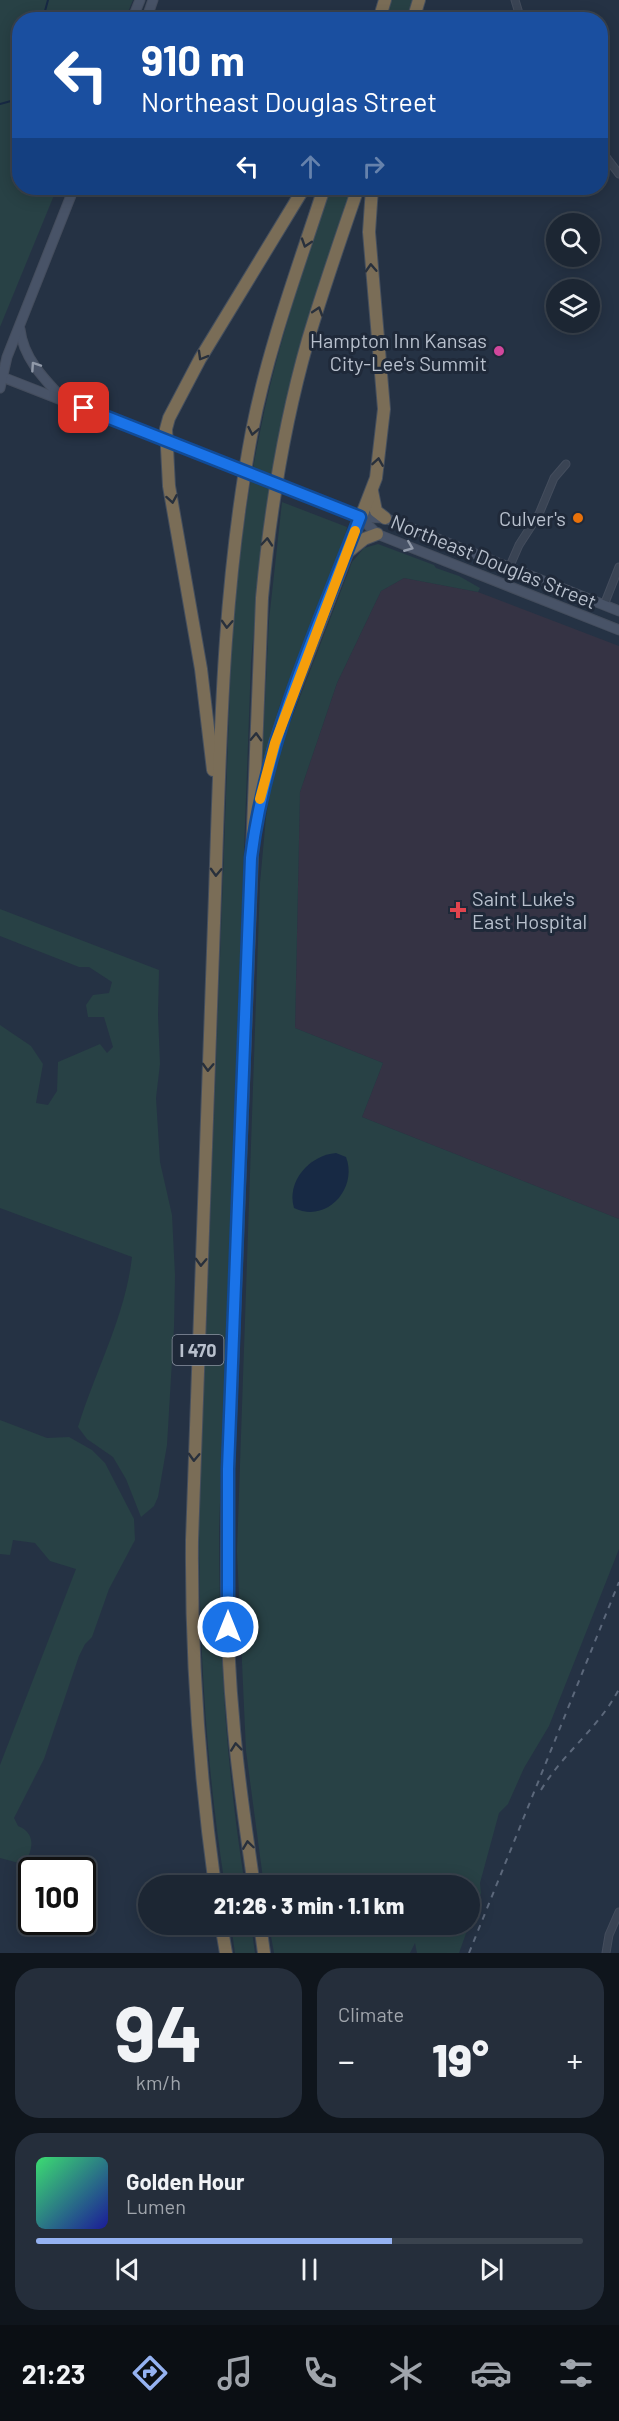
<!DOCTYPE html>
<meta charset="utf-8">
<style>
body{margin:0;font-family:Barlow,sans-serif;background:#252e3b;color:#f1f3f6;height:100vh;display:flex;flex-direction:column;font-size:22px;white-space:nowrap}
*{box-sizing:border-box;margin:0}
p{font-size:20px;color:#a0a5ac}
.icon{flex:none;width:33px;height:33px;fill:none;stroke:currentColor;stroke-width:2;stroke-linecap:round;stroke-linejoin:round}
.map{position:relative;height:1953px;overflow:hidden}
.sheet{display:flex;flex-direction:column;gap:15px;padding:15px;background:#0f151c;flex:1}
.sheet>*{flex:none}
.hud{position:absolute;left:12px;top:12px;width:596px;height:183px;border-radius:24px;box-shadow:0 3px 15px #0003,0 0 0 2px #3a434e;background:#1a4fa0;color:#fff;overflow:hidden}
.tools{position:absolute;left:546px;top:213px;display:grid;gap:12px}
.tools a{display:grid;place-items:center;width:54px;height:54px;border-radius:50%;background:#1c2633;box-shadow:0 3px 15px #0003,0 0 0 2px #3a434e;font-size:30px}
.speed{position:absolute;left:18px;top:1857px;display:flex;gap:12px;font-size:30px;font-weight:700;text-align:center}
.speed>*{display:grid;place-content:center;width:78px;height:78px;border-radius:50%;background:#1c2633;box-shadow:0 3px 15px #0003,0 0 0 2px #3a434e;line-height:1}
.speed .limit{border:3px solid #111;border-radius:9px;background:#fff;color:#111}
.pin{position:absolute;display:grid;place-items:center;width:51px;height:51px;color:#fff;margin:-26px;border-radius:12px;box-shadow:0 3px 9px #0006}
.me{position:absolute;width:66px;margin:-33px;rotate:0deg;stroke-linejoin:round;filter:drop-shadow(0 0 4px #0008)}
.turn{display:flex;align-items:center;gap:21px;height:126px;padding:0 30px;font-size:27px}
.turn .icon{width:78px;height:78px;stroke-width:2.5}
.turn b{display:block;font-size:42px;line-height:51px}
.lanes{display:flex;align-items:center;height:57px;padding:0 30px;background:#0003;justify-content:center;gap:30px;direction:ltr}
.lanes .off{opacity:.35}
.big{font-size:45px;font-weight:800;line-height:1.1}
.sheet .tile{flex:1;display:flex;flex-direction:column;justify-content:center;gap:9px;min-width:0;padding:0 21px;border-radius:24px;background:#252e3b}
.sheet .dial{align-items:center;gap:0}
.dial b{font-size:78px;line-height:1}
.song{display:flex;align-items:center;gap:18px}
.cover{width:72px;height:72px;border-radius:9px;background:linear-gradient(135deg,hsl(140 70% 55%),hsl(240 70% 35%))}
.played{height:6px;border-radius:3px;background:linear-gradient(90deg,#95b2f1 65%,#3a434e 65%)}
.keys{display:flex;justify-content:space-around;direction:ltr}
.heat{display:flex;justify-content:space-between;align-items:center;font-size:33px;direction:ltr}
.sheet .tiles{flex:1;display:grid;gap:15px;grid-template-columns:1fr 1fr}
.tile:last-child{grid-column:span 2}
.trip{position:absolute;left:138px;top:1875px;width:342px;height:60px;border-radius:30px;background:#1c2633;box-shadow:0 3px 15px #0003,0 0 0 2px #3a434e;font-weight:800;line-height:60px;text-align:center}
.dock{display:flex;height:96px;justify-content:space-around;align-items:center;background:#0b0f14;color:#a0a5ac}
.dock .icon{width:42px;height:42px}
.dock .on{color:#95b2f1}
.dock b{font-size:27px;color:#f1f3f6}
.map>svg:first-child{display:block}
.medical{fill:#353344}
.green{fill:#284145;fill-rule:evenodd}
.water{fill:#172944}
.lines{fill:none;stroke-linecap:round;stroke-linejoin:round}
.stream{stroke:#172944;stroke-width:2}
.minor-casing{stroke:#444d5d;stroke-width:9}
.secondary-casing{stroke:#444d5d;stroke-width:11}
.motorway-casing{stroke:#454f5e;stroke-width:14}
.minor{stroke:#3a4454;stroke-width:7}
.secondary{stroke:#485367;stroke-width:9}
.motorway{stroke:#7a6d57;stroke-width:12}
.rail{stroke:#5c687b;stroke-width:2;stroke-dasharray:6 6;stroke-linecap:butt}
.secondary-bridge-casing{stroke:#444d5d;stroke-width:11;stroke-linecap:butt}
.secondary-bridge{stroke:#485367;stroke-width:9}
.oneway{stroke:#28303c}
.oneway2{stroke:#919aa9}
.route-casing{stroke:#114b97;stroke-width:15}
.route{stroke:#1a73e8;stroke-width:10}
.slow{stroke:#f59e0b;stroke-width:10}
.hotel-dot{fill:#d1479c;stroke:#1f2939;stroke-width:2}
.food-dot{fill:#e8710a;stroke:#1f2939;stroke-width:2}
.health-dot{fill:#e0444e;stroke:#1f2939;stroke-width:2}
.labels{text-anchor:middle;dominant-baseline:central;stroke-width:6;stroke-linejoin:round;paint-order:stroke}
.shield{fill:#1f2939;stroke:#8a93a1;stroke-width:1.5}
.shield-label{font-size:18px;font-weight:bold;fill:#b8c0cd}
.poi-label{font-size:20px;fill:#b8c0cd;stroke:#1f2939;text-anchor:end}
.street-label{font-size:20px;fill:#b8c0cd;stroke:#1f2939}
</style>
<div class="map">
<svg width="619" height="1953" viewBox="0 0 619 1953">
<rect width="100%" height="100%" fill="#253244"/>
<polygon class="medical" points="404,578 478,592 619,646 619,1219 362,1117 383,1063 295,1028 300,792 337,683 381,591"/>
<g class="green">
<polygon points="0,0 133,0 125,19 20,20 20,188 57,188 0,327"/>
<polygon points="391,0 414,0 407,19 385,20"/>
<path d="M330 188H353L281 427 262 539 251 662 219 1530C219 1649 226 1768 245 1885L225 1886C206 1765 199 1645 199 1524L231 661C236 584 244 508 260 432 276 349 304 268 330 188Z"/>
<polygon points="282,502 347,527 346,534 280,705 262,766 269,620"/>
<path d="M378 544 434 565 436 568 459 576 480 588 478 592 404 578 381 591 337 683 300 792 295 1028 383 1063 362 1117 619 1219V1549L549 1726 524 1768 508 1804 499 1813 480 1883 481 1893 470 1923V1886H264L246 1751 237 1552 260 883 266 817 272 778 281 746 352 562 364 548ZM312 1161 295 1208C288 1188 300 1175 312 1161Z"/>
<path d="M0 909 159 970 158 1015 160 1064 156 1098 160 1162 172 1215 175 1275 174 1327 167 1445 158 1497 154 1506 141 1517 126 1479 113 1457 87 1439 78 1427C96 1369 125 1317 132 1257L0 1208V1025L31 1046 43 1064 36 1103 48 1105 57 1091 58 1062 100 1044 107 1053 113 1047 104 1017H88L86 1005 93 995 109 993 112 982 89 967H79L0 936Z"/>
<path d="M0 1420 47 1438 69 1437 92 1450 105 1463 134 1519 135 1540 109 1589 92 1637 85 1644 79 1656 44 1759 14 1818 18 1826C33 1832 34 1844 28 1857L19 1863 0 1858V1765L76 1569 50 1561 35 1543 13 1540 10 1555 0 1554Z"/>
<polygon points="231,1925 251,1925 255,1953 235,1953"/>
<polygon points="269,1925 269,1924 469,1925 459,1953 417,1953 415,1943 410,1953 274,1953"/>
</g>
<path class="water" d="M336 1153 346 1157C358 1188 327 1224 294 1208 286 1181 310 1155 336 1153Z"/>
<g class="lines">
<g class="stream">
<polyline points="40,20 45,11 48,0"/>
<polyline points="0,104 11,101 20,94"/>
</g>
<defs>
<g id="minor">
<polyline points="515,0 521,20"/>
<polyline points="600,149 619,174"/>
<polyline points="509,568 519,545 539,514 554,478 566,464"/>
<polyline points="604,605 619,567"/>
<polyline points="606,1953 609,1935 619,1912"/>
</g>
<g id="secondary">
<polyline points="132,20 140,0"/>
<polyline points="146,20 153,0"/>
<path d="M20 329C23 357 43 378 62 398"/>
<polyline points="0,376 222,463"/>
<polyline points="0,388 7,357 74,188"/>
<polyline points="309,498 360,517 385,518 619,611"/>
<polyline points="360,517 377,534 619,630"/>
</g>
<g id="motorway">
<polyline points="379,20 385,0"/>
<polyline points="413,20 419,0"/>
<polyline points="372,491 376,511 385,518"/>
<polyline points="349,551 364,539 377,534"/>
<polyline points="213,770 201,669 169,486 166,429 169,418 200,359 304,188"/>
<polyline points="259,804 275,743 283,719 376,478 384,409 369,232 372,188"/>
<path d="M215 1886C199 1770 191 1657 192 1540 198 1335 206 1129 214 923 220 759 221 593 252 431 268 348 298 268 324 188"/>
<path d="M254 1886C246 1829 237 1773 233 1717 225 1634 227 1551 228 1469L262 598C270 511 284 424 308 340 323 289 341 238 358 188"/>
<polyline points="221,1924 226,1953"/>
<polyline points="260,1924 264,1953"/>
</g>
</defs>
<use href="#minor" class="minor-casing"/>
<use href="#secondary" class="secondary-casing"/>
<use href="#motorway" class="motorway-casing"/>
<use href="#minor" class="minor"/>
<use href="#secondary" class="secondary"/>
<use href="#motorway" class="motorway"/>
<g class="rail">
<path d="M541 1790C563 1753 599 1728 619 1689"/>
<polyline points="469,1953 619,1582"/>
</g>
<defs>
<polyline id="secondary-bridge" points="222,463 309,498"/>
</defs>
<use href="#secondary-bridge" class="secondary-bridge-casing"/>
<use href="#secondary-bridge" class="secondary-bridge"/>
</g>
<defs><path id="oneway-chevron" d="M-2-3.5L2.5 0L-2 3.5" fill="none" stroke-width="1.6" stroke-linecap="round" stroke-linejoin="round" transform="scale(1.5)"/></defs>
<g class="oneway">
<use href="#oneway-chevron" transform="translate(306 243) rotate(108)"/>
<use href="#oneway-chevron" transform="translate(371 268) rotate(-93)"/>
<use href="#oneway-chevron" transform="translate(318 311) rotate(-72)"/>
<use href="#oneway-chevron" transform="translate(202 356) rotate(120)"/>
<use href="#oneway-chevron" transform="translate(253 431) rotate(101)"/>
<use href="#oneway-chevron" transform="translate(378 462) rotate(-81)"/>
<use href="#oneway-chevron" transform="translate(172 499) rotate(80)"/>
<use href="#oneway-chevron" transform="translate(267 542) rotate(-85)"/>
<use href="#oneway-chevron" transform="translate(227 624) rotate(93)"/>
<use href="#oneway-chevron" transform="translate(256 737) rotate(-88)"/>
<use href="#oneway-chevron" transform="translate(216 872) rotate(92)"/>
<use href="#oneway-chevron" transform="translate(208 1067) rotate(92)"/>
<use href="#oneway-chevron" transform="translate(201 1262) rotate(92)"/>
<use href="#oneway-chevron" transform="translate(194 1457) rotate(92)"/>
<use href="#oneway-chevron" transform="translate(236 1747) rotate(-96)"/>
<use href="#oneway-chevron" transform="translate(248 1845) rotate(-98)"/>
</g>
<g class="oneway2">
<use href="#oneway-chevron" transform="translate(35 366) rotate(-124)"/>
<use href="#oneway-chevron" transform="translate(409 547) rotate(22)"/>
</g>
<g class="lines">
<defs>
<path id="route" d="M84 408 360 517C317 629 266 739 251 858L228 1469V1627"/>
</defs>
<use href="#route" class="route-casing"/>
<use href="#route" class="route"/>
<polyline class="slow" points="260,799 275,743 355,531"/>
</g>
<circle class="hotel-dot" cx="499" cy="351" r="6"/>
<circle class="food-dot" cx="578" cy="518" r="6"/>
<path class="health-dot" d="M455 901h6v6h6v6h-6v6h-6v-6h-6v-6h6z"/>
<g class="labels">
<rect class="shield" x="172.5" y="1335" width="51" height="30" rx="4.5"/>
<g class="shield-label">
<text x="198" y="1350">I 470</text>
</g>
<g class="poi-label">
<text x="487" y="340">Hampton Inn Kansas<tspan x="487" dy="23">City-Lee's Summit</tspan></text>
<text x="566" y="518">Culver's</text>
<text x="472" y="898" text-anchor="start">Saint Luke's<tspan x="472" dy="23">East Hospital</tspan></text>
</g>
<g class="street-label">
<text transform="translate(494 561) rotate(22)">Northeast Douglas Street</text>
</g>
</g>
</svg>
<div class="tools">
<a><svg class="icon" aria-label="search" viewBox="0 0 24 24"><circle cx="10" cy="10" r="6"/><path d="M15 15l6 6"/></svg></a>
<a><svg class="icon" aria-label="layers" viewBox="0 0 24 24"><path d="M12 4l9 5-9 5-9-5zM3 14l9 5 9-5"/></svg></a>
</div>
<div class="speed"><div class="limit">100</div></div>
<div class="pin" style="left:84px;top:408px;background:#d93025"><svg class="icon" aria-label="arrive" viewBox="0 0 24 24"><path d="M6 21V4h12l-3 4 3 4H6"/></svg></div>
<svg class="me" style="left:228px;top:1627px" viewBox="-20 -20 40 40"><circle r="17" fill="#1a73e8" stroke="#fff" stroke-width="3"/><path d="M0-11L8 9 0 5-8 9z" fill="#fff"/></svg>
<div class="trip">21:26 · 3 min · 1.1 km</div>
<div class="hud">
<div class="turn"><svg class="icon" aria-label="left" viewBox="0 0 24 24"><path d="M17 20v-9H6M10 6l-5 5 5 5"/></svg><div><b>910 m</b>Northeast Douglas Street</div></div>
<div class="lanes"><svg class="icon" aria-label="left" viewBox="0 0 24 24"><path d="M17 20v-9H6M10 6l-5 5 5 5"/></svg><svg class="icon off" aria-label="ahead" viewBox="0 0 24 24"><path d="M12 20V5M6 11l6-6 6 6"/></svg><svg class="icon off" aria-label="right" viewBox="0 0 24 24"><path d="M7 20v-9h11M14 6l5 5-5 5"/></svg></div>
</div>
</div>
<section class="sheet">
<div class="tiles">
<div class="tile dial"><b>94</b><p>km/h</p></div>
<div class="tile"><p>Climate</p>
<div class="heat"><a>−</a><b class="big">19°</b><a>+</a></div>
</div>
<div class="tile">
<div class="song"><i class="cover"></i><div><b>Golden Hour</b><p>Lumen</p></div></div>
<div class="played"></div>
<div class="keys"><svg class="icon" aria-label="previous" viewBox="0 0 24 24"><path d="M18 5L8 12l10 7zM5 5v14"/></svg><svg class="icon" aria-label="pause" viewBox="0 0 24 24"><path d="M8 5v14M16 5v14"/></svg><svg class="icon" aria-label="next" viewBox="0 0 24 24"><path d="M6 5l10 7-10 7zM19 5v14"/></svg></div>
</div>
</div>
</section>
<nav class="dock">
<b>21:23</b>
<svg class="icon on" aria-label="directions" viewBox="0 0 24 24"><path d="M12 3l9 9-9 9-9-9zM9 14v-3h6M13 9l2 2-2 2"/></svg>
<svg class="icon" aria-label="music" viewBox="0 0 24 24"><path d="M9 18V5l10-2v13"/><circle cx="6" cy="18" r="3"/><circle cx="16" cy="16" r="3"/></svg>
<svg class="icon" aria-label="phone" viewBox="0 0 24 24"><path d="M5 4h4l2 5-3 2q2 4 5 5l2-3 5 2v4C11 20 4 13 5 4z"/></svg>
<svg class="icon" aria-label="climate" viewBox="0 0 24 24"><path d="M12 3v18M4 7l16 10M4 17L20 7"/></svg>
<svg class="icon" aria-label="car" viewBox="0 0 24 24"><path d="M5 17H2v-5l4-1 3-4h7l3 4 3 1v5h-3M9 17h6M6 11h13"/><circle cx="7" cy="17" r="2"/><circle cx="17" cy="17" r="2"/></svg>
<svg class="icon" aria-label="filters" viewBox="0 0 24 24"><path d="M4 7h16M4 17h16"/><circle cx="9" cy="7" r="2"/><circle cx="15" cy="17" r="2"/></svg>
</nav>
